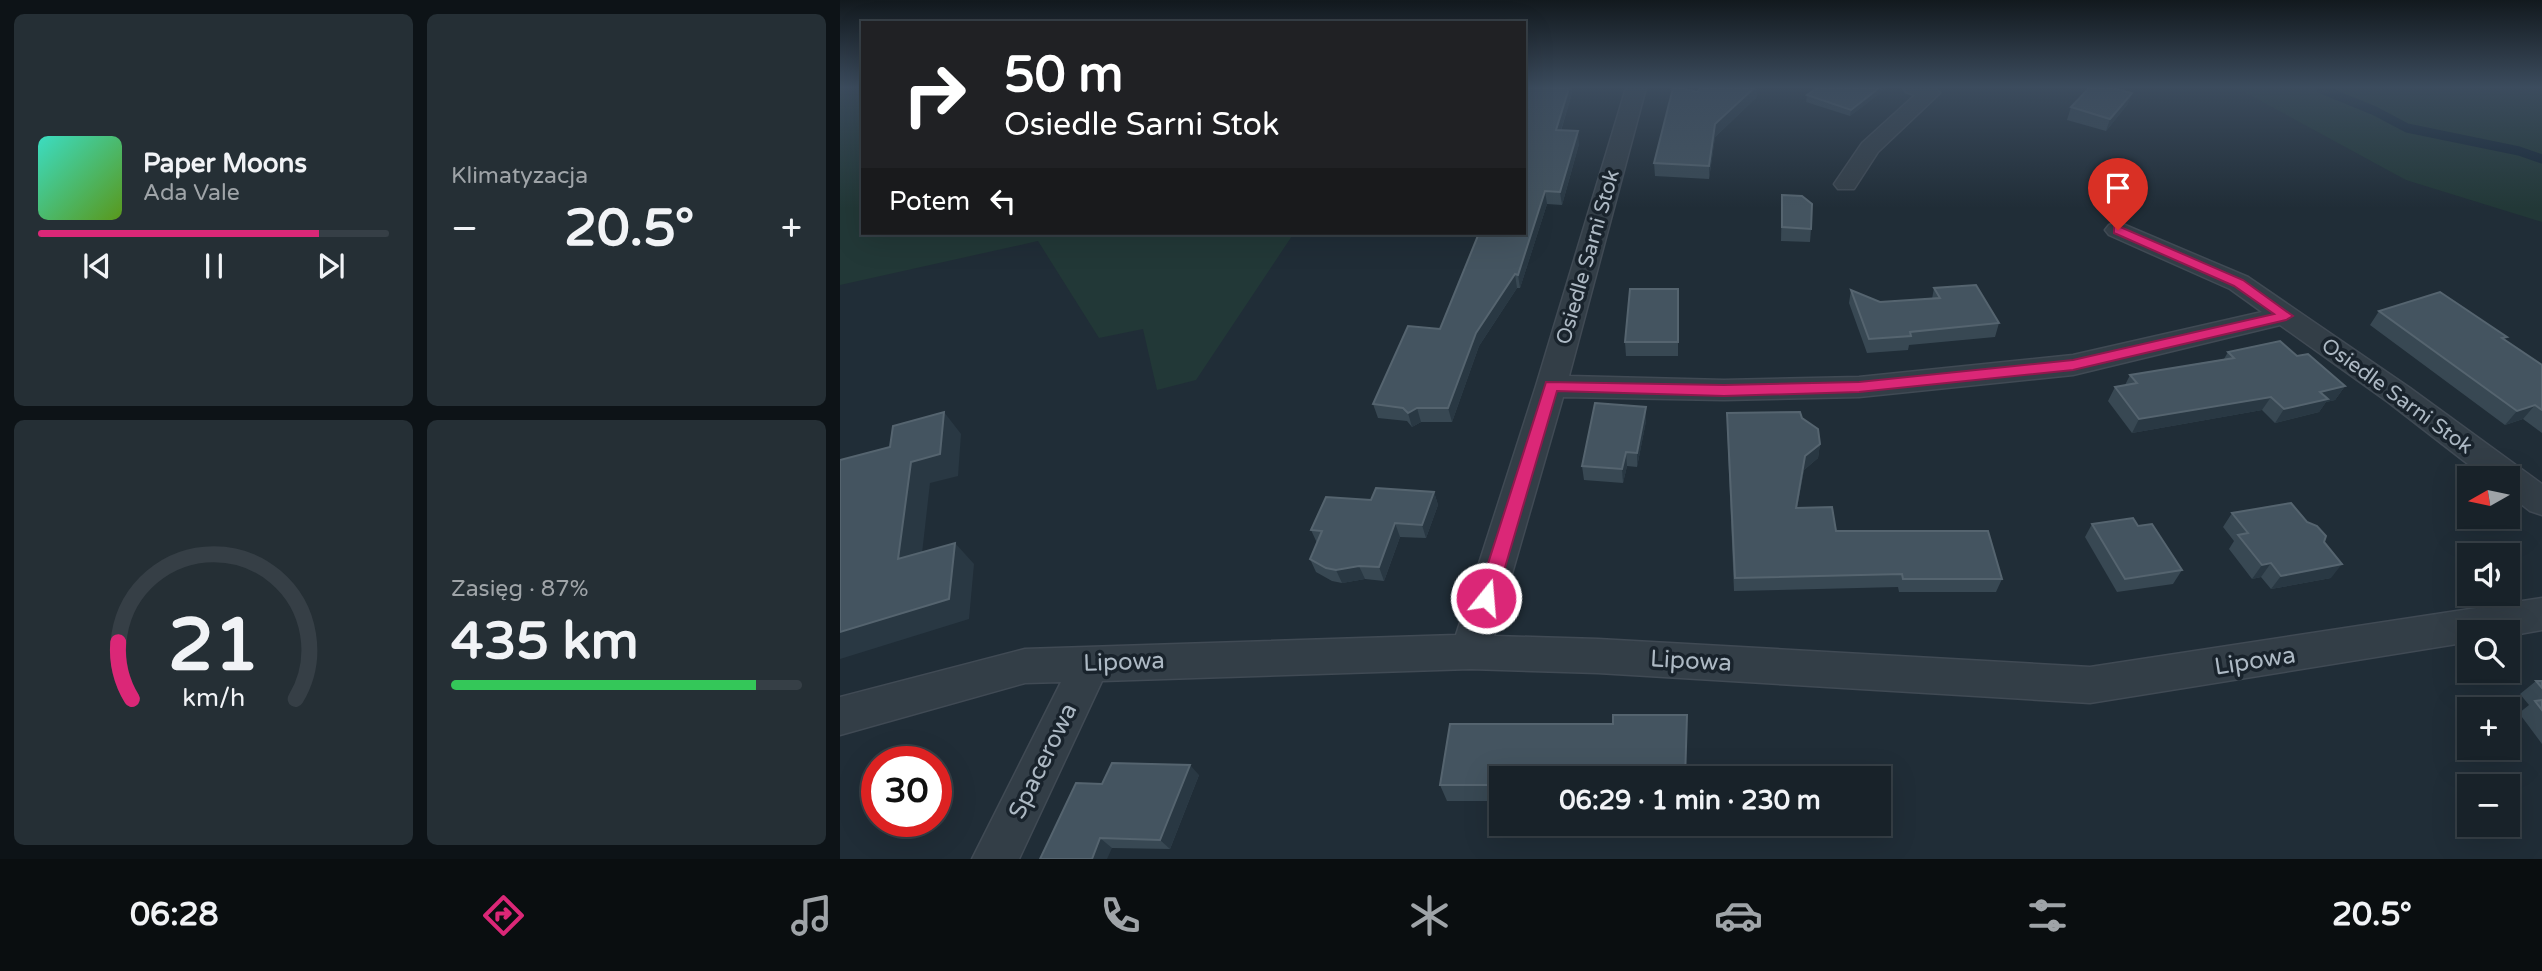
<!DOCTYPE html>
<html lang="pl">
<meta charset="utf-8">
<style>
body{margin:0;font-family:"Varela Round",sans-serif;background:#252f35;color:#f1f3f6;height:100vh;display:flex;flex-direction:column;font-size:26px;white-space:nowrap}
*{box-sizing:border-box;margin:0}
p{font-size:23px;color:#9fa4a8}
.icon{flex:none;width:38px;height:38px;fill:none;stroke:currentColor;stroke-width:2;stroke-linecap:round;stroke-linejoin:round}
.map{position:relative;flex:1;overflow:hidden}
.panel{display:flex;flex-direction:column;gap:14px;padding:14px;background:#0d1317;width:840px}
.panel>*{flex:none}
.guide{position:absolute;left:21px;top:21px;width:665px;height:214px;border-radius:0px;box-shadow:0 7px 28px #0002,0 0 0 2px #363f46;background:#202124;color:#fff;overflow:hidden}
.needle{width:46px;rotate:261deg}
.tools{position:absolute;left:1617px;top:466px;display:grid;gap:14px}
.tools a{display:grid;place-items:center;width:63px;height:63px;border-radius:0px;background:#182229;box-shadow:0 7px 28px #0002,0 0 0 2px #363f46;font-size:35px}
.speed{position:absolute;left:21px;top:746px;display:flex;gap:14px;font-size:35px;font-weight:700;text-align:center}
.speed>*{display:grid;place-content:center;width:91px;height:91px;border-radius:50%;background:#182229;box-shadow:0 7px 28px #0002,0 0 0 2px #363f46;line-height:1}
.speed .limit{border:10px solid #d22;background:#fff;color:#111}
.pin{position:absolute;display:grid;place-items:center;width:60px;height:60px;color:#fff;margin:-72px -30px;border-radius:50% 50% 50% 0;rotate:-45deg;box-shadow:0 0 7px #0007}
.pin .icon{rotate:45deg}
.me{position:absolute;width:77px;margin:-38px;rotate:17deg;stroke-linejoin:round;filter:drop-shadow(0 0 5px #0008)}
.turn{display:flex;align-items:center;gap:24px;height:147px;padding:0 28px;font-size:32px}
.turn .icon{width:91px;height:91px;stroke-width:2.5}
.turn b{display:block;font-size:49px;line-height:60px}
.then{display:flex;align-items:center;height:66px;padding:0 28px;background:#0003;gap:14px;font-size:26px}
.big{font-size:52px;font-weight:700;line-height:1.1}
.panel .card{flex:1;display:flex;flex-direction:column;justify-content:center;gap:10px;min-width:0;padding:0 24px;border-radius:10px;background:#252f35}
.panel .dial{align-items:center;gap:0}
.dial svg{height:182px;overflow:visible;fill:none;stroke:#363f46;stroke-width:7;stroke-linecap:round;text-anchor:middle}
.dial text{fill:#f1f3f6;stroke:none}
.song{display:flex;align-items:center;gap:21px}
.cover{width:84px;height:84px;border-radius:10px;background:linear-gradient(135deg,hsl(170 70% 55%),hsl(90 70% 35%))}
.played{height:7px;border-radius:4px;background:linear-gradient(90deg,#db2777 80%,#363f46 80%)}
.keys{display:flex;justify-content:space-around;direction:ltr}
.heat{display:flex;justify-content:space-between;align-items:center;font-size:38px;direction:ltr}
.charge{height:10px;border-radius:5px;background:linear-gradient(90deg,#34c759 87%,#363f46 0)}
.panel .tiles{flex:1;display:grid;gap:14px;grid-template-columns:repeat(2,1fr)}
.trip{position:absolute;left:649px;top:766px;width:402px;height:70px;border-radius:0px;background:#182229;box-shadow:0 7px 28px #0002,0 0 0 2px #363f46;font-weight:700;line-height:70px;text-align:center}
.tab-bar{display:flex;height:112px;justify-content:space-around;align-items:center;background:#0a0e10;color:#9fa4a8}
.tab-bar .icon{width:49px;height:49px}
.tab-bar .selected{color:#db2777}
.tab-bar b{font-size:32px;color:#f1f3f6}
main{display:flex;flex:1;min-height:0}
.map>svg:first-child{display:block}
.green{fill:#223837}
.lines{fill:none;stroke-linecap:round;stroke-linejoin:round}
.stream{stroke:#142534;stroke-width:9}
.minor-casing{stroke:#404a54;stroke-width:3}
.minor{fill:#333e47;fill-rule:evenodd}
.wall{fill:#384853}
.shaded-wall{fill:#293843}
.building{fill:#445460;stroke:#55646f;stroke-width:2}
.route{fill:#db2777;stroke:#8e194d;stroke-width:2}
.labels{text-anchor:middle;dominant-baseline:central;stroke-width:7;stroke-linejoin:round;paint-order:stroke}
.street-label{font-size:21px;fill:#adb9c4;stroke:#19232c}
.near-street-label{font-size:24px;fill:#adb9c4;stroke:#19232c}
</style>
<main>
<section class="panel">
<div class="tiles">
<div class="card">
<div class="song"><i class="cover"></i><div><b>Paper Moons</b><p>Ada Vale</p></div></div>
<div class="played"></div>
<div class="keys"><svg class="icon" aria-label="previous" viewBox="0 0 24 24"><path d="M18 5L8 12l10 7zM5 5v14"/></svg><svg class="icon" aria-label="pause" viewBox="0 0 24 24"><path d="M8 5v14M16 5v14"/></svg><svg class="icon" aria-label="next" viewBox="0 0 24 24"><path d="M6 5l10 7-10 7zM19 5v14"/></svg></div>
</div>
<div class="card"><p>Klimatyzacja</p>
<div class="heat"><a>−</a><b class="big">20.5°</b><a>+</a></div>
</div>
<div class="card dial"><svg viewBox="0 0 100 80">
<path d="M14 69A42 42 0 1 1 86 69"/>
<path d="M14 69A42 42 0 0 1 8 44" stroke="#db2777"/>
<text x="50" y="56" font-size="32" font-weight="700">21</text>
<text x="50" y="72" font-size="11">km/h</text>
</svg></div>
<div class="card"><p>Zasięg · 87%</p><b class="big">435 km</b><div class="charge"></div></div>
</div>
</section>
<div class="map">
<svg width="1702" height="859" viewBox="0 0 1702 859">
<rect width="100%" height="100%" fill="#202d37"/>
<g class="green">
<polygon points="0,88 23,88 23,233 454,233 356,380 317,390 303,329 259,338 198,241 0,285"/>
<polygon points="1397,88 1702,88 1702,222 1566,180"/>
</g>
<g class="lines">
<polyline class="stream" points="1479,88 1535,111 1567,128 1679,151 1702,159"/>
<defs>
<g id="minor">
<polygon points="786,88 806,88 729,376 884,380 1019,377 1233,355 1422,312 1390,289 1269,235 1265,230 1269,225 1278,222 1408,277 1570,388 1702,484 1702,515 1690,511 1668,494 1668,478 1646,478 1548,402 1440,325 1233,375 1019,397 884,400 723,397 654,636 758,639 1250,667 1702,598 1702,630 1668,636 1668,632 1629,632 1629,642 1250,703 758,673 630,669 262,681 179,859 132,859 221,682 185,683 0,735 0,697 185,649 616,635 696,386"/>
<polygon points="1063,88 1094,88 1100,93 1038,152 1014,189 998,189 994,184 1022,143 1075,95 1066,92"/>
</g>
</defs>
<use href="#minor" class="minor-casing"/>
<use href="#minor" class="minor"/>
</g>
<g class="wall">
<polygon points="685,88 732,88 732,93 721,131 739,144 722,205 707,204 680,288 677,288 639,346 612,422 581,422 572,427 567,421 538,418 533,404 684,233"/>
<polygon points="1047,88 1010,116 966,102 967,95"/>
<polygon points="857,92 917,97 875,137 869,179 815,176 814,163"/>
<polygon points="1292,93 1287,105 1266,131 1227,120 1231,107"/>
<polygon points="942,195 971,229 970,242 941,241"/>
<polygon points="1094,288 1159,323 1155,337 1069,345 1068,350 1027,353 1009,303 1011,290 1040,302 1092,299"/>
<polygon points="838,289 838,356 786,356 785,342"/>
<polygon points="1539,311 1665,340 1702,365 1702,433 1683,419 1665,425 1530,325"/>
<polygon points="1388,352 1457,356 1505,386 1495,400 1486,402 1479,412 1435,423 1422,410 1292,433 1268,401 1275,387 1285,385 1290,375 1384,359"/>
<polygon points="887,413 962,418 980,444 978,458 964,470 957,508 996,531 1162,579 1156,592 1059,592 1058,587 894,591 887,427"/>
<polygon points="806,421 797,467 787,466 783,483 744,480 742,466"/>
<polygon points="594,492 598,505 586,538 560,537 544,581 525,579 502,583 492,581 476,572 470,559 477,543 471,530 531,500"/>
<polygon points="1392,513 1484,542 1491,578 1431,589 1421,577 1412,579 1389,549 1394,541 1383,527"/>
<polygon points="1252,524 1298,526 1342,570 1333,584 1277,592 1245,537"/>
<polygon points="1696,681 1702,681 1702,744 1679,713 1689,705 1680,694"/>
<polygon points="847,715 847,732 662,779 662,801 607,801 600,785 773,724"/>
<polygon points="359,775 330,849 272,848 200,859 262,784"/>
</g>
<g class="shaded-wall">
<polygon points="729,88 732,88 732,93 717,143 716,130"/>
<polygon points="914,88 917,88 917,97 875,137 869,179 869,166 875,124"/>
<polygon points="1039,88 1047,88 1010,116 1011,110"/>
<polygon points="1292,93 1287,105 1266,131 1270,119"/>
<polygon points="738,131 739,144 722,205 720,192"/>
<polygon points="705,191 707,204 680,288 678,275"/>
<polygon points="675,274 677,288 639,346 612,422 608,408 636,333"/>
<polygon points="1505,386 1495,400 1486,402 1479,412 1435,423 1444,409 1480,392"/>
<polygon points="1431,397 1422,410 1292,433 1299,419"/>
<polygon points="1695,405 1683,419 1665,425 1677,411"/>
<polygon points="806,407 806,421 797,467 797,453"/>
<polygon points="577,408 581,422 572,427 568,413"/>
<polygon points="104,412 121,434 118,476 90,483 79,580 58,559 71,462"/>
<polygon points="980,444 978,458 964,470 954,522 965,456"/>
<polygon points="786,452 787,466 783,483 782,469"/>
<polygon points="594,492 598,505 586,538 582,525"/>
<polygon points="555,523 560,537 544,581 539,567"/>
<polygon points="115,543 134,564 129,619 0,659 0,632"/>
<polygon points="1431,563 1421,577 1412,579 1422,565"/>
<polygon points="1502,564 1491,578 1431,589 1441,576"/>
<polygon points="519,566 525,579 502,583 496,570"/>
<polygon points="350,765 359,775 330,849 320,840"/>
<polygon points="260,838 272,848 267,859 252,859"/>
</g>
<g class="building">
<polygon points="687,88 729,88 716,130 738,131 720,192 705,191 678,275 675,274 636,333 608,408 577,408 568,413 563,408 533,404 568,326 600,329 639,233 684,233 684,97"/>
<polygon points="833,88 842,88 857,92 861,88 914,88 875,124 869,166 814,163"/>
<polygon points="977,88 1039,88 1011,110 967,95"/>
<polygon points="1249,88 1272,88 1292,93 1270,119 1231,107"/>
<polygon points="942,195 962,196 972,204 971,229 942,227"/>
<polygon points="1136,285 1159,323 1070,332 1071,336 1029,339 1011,290 1040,302 1100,298 1094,288"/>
<polygon points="790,289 838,289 838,342 785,342"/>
<polygon points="1600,292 1667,337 1662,338 1702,365 1702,410 1695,405 1677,411 1539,311"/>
<polygon points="1440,341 1457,356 1468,354 1505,386 1480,392 1488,399 1444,409 1431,397 1299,419 1275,387 1297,383 1290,375 1394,358 1388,352"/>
<polygon points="755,403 806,407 797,453 786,452 782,469 742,466"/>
<polygon points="104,412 100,454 71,462 58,559 115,543 109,599 0,632 0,460 50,447 53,426"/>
<polygon points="960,412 962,418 978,429 980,444 965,456 956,508 992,507 996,531 1148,531 1162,579 1063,579 1062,574 895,578 887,413"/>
<polygon points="536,488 594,492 582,525 555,523 539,567 519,566 496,570 486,568 470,559 482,531 471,530 486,497 531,500"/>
<polygon points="1451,503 1467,522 1477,526 1486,536 1484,542 1502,564 1441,576 1431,563 1422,565 1398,535 1408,533 1392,513"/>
<polygon points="1293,518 1298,526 1312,524 1342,570 1285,579 1252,524"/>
<polygon points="1696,681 1702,681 1702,688"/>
<polygon points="1702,700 1702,710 1695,701"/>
<polygon points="773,715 847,715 845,779 662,779 662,785 600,785 610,724 773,724"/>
<polygon points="272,763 350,765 320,840 260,838 252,859 200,859 236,783 262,784"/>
</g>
<linearGradient id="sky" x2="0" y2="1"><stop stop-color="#12191e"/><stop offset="0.42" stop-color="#3c4c5e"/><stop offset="1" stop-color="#3c4c5e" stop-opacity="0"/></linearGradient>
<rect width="1702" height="208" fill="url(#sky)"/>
<polygon class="route" points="1278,226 1403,280 1453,316 1446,320 1233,370 1019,392 884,396 717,391 656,598 653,604 646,606 640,604 637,598 706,382 884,385 1019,382 1233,360 1434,314 1394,286 1274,233 1274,227"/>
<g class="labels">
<g class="street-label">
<text transform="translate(748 257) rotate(-74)">Osiedle Sarni Stok</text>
<text transform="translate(1557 396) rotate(36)">Osiedle Sarni Stok</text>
</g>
<g class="near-street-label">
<text transform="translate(851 661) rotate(3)">Lipowa</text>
<text transform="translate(1415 661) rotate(-9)">Lipowa</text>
<text transform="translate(284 662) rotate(-2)">Lipowa</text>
<text transform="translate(203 761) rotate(-64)">Spacerowa</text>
</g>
</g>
</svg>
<div class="tools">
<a><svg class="needle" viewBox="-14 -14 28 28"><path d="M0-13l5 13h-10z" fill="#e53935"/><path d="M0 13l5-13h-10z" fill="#9fa4a8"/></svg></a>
<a><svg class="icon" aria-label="sound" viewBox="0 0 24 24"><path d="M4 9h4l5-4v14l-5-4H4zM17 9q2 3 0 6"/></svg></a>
<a><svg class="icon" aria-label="search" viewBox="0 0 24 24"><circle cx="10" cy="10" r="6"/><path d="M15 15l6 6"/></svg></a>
<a>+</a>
<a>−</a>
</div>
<div class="speed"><div class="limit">30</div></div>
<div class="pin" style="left:1278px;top:230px;background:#d93025"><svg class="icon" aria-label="arrive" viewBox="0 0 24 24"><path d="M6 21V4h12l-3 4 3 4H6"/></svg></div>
<svg class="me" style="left:646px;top:598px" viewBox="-20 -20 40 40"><circle r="17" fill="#db2777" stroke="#fff" stroke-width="3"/><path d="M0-11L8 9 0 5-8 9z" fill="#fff"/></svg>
<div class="trip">06:29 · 1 min · 230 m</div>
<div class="guide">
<div class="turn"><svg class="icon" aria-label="right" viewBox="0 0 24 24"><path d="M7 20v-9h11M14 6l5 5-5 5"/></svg><div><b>50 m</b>Osiedle Sarni Stok</div></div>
<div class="then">Potem<svg class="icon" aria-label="left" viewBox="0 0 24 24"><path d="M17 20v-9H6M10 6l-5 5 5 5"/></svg></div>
</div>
</div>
</main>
<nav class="tab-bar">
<b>06:28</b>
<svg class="icon selected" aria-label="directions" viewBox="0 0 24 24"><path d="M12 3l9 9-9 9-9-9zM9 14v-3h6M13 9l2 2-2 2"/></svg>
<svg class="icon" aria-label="music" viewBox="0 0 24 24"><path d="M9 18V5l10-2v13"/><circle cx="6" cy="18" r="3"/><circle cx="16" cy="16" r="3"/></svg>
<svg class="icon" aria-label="phone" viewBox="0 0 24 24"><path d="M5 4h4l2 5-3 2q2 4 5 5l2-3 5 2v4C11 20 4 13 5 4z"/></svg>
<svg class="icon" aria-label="climate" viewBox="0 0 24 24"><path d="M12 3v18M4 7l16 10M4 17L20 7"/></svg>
<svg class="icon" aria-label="car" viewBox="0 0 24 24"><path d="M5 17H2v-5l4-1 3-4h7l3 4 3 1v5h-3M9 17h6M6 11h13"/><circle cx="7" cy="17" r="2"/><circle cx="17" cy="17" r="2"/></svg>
<svg class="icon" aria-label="filters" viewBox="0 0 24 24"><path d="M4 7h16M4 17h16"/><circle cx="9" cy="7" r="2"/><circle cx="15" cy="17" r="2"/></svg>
<b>20.5°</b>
</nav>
